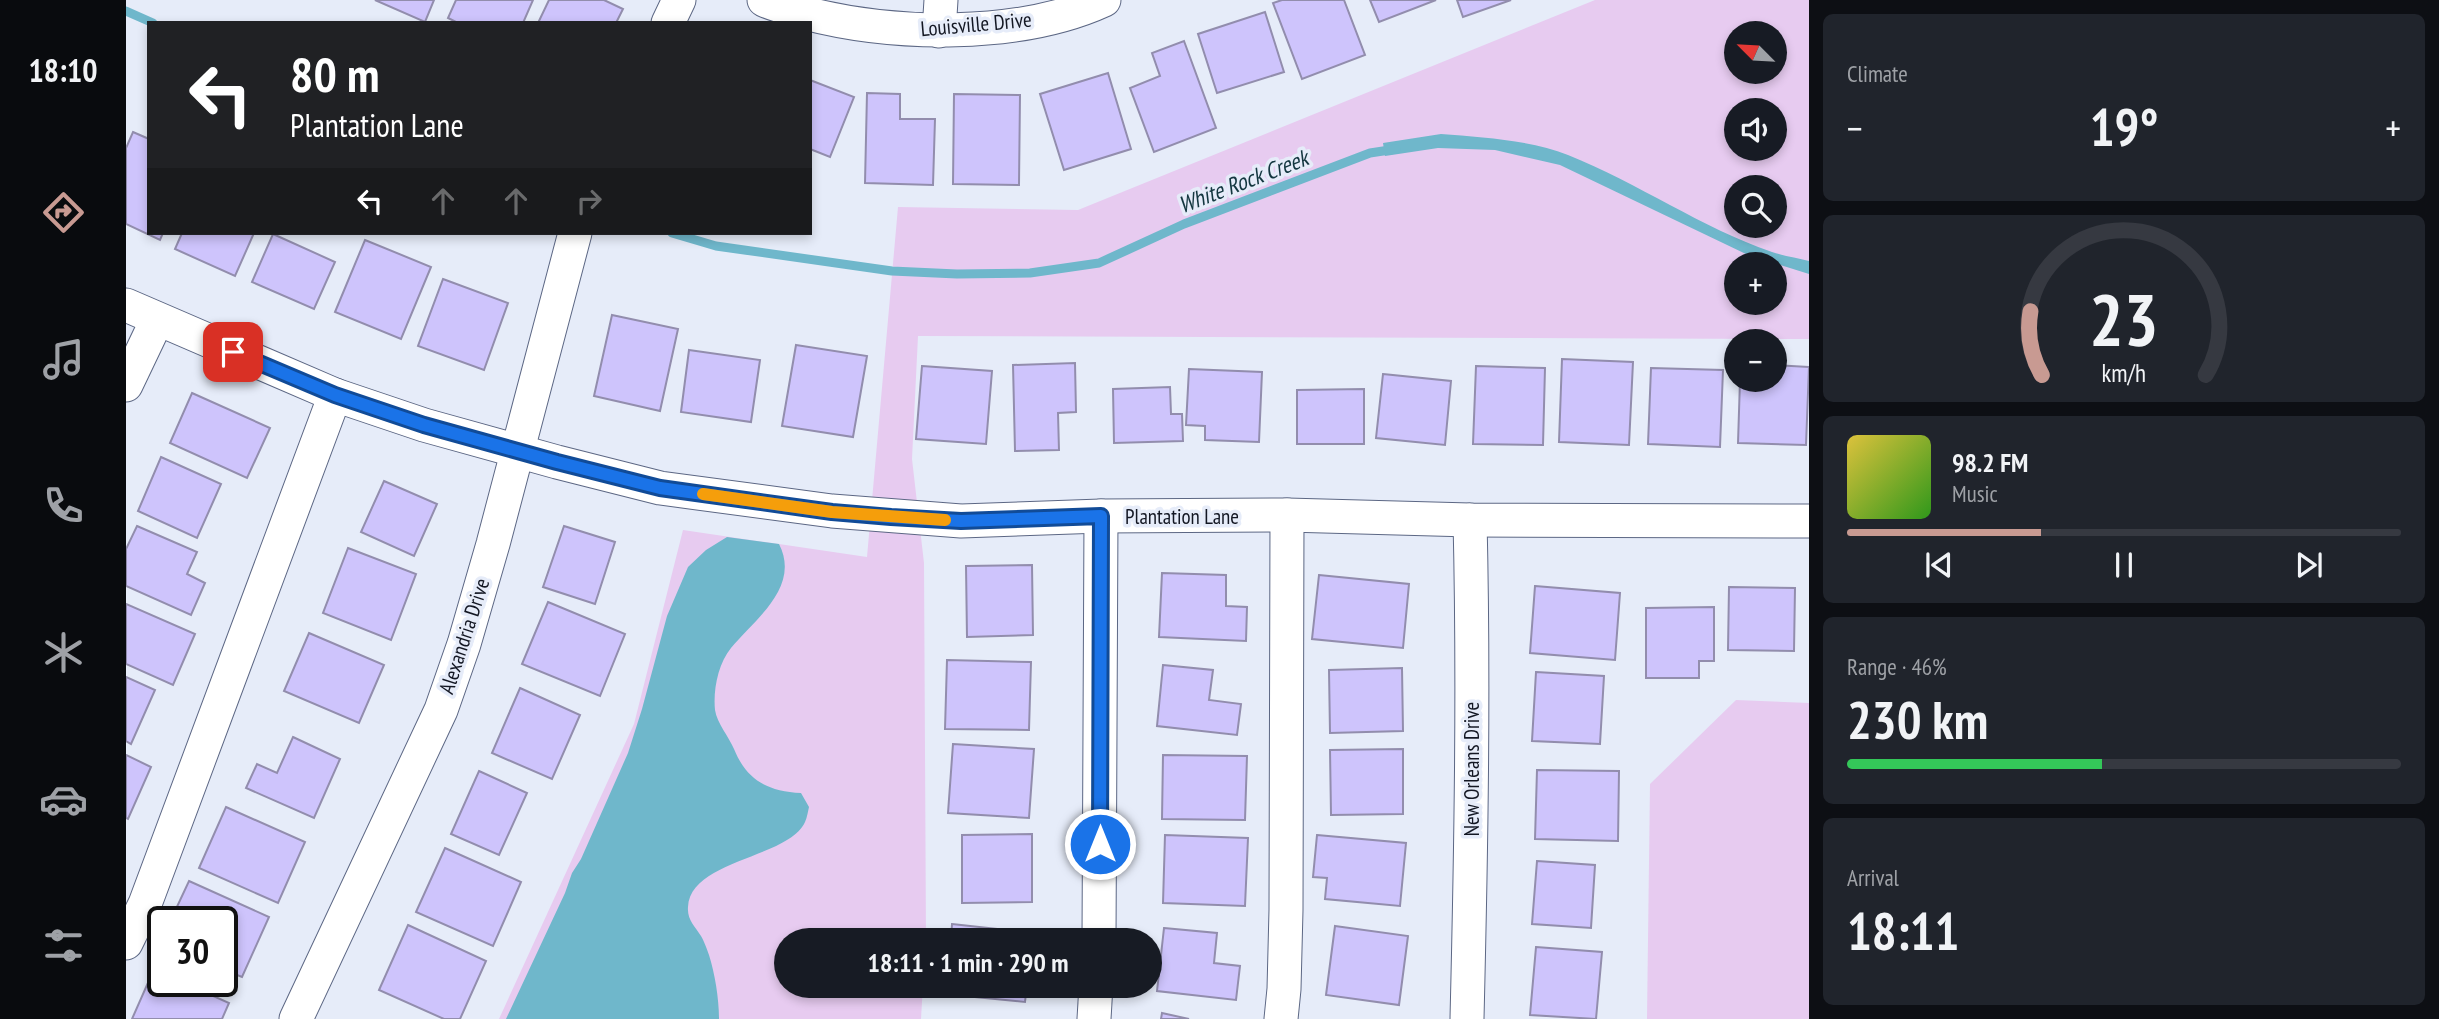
<!DOCTYPE html>
<meta charset="utf-8">
<style>
body{margin:0;font-family:"PT Sans Narrow",sans-serif;background:#20242c;color:#f1f3f6;height:100vh;display:flex;flex-direction:column;font-size:26px;white-space:nowrap}
*{box-sizing:border-box;margin:0}
p{font-size:23px;color:#9ea1a6}
.icon{flex:none;width:38px;height:38px;fill:none;stroke:currentColor;stroke-width:2;stroke-linecap:round;stroke-linejoin:round}
.map{position:relative;flex:1;overflow:hidden}
.side{display:flex;flex-direction:column;gap:14px;padding:14px;background:#0d0f14;width:630px}
.side>*{flex:none}
.hud{position:absolute;left:21px;top:21px;width:665px;height:214px;border-radius:0px;box-shadow:0 4px 10px #0003;background:#202124;color:#fff;overflow:hidden}
.needle{width:46px;rotate:294deg}
.buttons{position:absolute;left:1598px;top:21px;display:grid;gap:14px}
.buttons a{display:grid;place-items:center;width:63px;height:63px;border-radius:50%;background:#171b24;box-shadow:0 4px 10px #0003;font-size:35px}
.speed{position:absolute;left:21px;top:906px;display:flex;gap:14px;font-size:35px;font-weight:700;text-align:center}
.speed>*{display:grid;place-content:center;width:91px;height:91px;border-radius:50%;background:#171b24;box-shadow:0 4px 10px #0003;line-height:1}
.speed .limit{border:4px solid #111;border-radius:10px;background:#fff;color:#111}
.pin{position:absolute;display:grid;place-items:center;width:60px;height:60px;color:#fff;margin:-30px;border-radius:14px;box-shadow:0 4px 10px #0006}
.me{position:absolute;width:77px;margin:-38px;rotate:0deg;stroke-linejoin:round;filter:drop-shadow(0 0 5px #0008)}
.turn{display:flex;align-items:center;gap:24px;height:147px;padding:0 28px;font-size:32px}
.turn .icon{width:91px;height:91px;stroke-width:2.5}
.turn b{display:block;font-size:49px;line-height:60px}
.lanes{display:flex;align-items:center;height:66px;padding:0 28px;background:#0003;justify-content:center;gap:35px;direction:ltr}
.lanes .off{opacity:.35}
.big{font-size:52px;font-weight:700;line-height:1.1}
.side .tile{flex:1;display:flex;flex-direction:column;justify-content:center;gap:10px;min-width:0;padding:0 24px;border-radius:10px;background:#20242c}
.side .dial{align-items:center;gap:0}
.dial svg{height:182px;overflow:visible;fill:none;stroke:#363941;stroke-width:7;stroke-linecap:round;text-anchor:middle}
.dial text{fill:#f1f3f6;stroke:none}
.song{display:flex;align-items:center;gap:21px}
.cover{width:84px;height:84px;border-radius:10px;background:linear-gradient(135deg,hsl(50 70% 55%),hsl(110 70% 35%))}
.played{height:7px;border-radius:4px;background:linear-gradient(90deg,#c89a92 35%,#363941 35%)}
.keys{display:flex;justify-content:space-around;direction:ltr}
.heat{display:flex;justify-content:space-between;align-items:center;font-size:38px;direction:ltr}
.charge{height:10px;border-radius:5px;background:linear-gradient(90deg,#34c759 46%,#363941 0)}
.trip{position:absolute;left:648px;top:928px;width:388px;height:70px;border-radius:35px;background:#171b24;box-shadow:0 4px 10px #0003;font-weight:700;line-height:70px;text-align:center}
main{display:flex;flex:1;min-height:0}
.tab-bar{display:flex;flex-direction:column;width:126px;justify-content:space-around;align-items:center;background:#090b0e;color:#9ea1a6}
.tab-bar .icon{width:49px;height:49px}
.tab-bar .on{color:#c89a92}
.tab-bar b{font-size:32px;color:#f1f3f6}
.map>svg:first-child{display:block}
.green{fill:#e7cbf0;fill-rule:evenodd}
.water{fill:#6fb7cb}
.lines{fill:none;stroke-linecap:round;stroke-linejoin:round}
.stream{stroke:#6fb7cb;stroke-width:9}
.building{fill:#cec4fc;stroke:#928dad;stroke-width:2}
.minor-casing{stroke:#5c6784;stroke-width:35}
.minor{stroke:#fff;stroke-width:33}
.route-casing{stroke:#114b97;stroke-width:18}
.route{stroke:#1a73e8;stroke-width:12}
.slow{stroke:#f59e0b;stroke-width:12}
.labels{text-anchor:middle;dominant-baseline:central;stroke-width:7;stroke-linejoin:round;paint-order:stroke}
.street-label{font-size:21px;fill:#131723;stroke:#e6ecf9}
.water-label{font-size:23px;font-style:italic;fill:#143740;stroke:#e6ecf9}
</style>
<main>
<nav class="tab-bar">
<b>18:10</b>
<svg class="icon on" aria-label="directions" viewBox="0 0 24 24"><path d="M12 3l9 9-9 9-9-9zM9 14v-3h6M13 9l2 2-2 2"/></svg>
<svg class="icon" aria-label="music" viewBox="0 0 24 24"><path d="M9 18V5l10-2v13"/><circle cx="6" cy="18" r="3"/><circle cx="16" cy="16" r="3"/></svg>
<svg class="icon" aria-label="phone" viewBox="0 0 24 24"><path d="M5 4h4l2 5-3 2q2 4 5 5l2-3 5 2v4C11 20 4 13 5 4z"/></svg>
<svg class="icon" aria-label="climate" viewBox="0 0 24 24"><path d="M12 3v18M4 7l16 10M4 17L20 7"/></svg>
<svg class="icon" aria-label="car" viewBox="0 0 24 24"><path d="M5 17H2v-5l4-1 3-4h7l3 4 3 1v5h-3M9 17h6M6 11h13"/><circle cx="7" cy="17" r="2"/><circle cx="17" cy="17" r="2"/></svg>
<svg class="icon" aria-label="filters" viewBox="0 0 24 24"><path d="M4 7h16M4 17h16"/><circle cx="9" cy="7" r="2"/><circle cx="15" cy="17" r="2"/></svg>
</nav>
<div class="map">
<svg width="1683" height="1019" viewBox="0 0 1683 1019">
<rect width="100%" height="100%" fill="#e6ecf9"/>
<g class="green">
<path d="M1469 0H1683V339L792 336 786 459 798 563 800 940H660V985H797L795 1019H373L508 724 557 530 741 557 772 207 952 210ZM1610 33H1648V72H1610ZM1610 110H1648V149H1610ZM1610 187H1648V226H1610ZM1610 264H1648V303H1610Z"/>
<polygon points="1610,700 1683,703 1683,1019 1521,1019 1524,784"/>
</g>
<g class="water">
<path d="M1315 134C1355 137 1404 140 1442 155 1512 183 1576 228 1646 252 1658 256 1671 258 1683 261V274L1622 255 1434 165 1369 150 1312 148 1259 156 1257 143Z"/>
<path d="M601 537 653 544C675 587 629 619 605 648 592 664 587 690 589 710 591 723 603 737 608 749 621 781 642 791 675 793L683 807C682 811 681 818 679 822 663 858 564 860 562 907 561 920 569 926 575 936 578 941 581 949 583 955 589 974 593 999 593 1019H380L439 893 446 873 455 859 502 753 516 709 541 616 562 567 580 550Z"/>
</g>
<g class="lines">
<g class="stream">
<polyline points="0,11 27,23"/>
<polyline points="546,233 590,246 766,271 831,274 904,273 973,263 1058,224 1244,153 1270,149"/>
</g>
</g>
<g class="building">
<polygon points="249,0 308,0 299,22"/>
<polygon points="330,0 407,0 397,23 332,23 322,18"/>
<polygon points="423,0 478,0 497,9 490,23 412,23"/>
<polygon points="1156,0 1218,0 1239,55 1176,79 1147,3"/>
<polygon points="1244,0 1310,0 1253,22"/>
<polygon points="1331,0 1385,0 1337,17"/>
<polygon points="1139,12 1158,72 1091,93 1072,34"/>
<polygon points="1058,41 1090,128 1028,152 1004,88 1034,76 1026,53"/>
<polygon points="982,73 1005,149 938,170 914,94"/>
<polygon points="684,80 728,97 704,157 684,149"/>
<polygon points="741,93 774,94 774,119 809,119 807,185 739,183"/>
<polygon points="828,94 894,95 893,185 827,184"/>
<polygon points="7,132 23,139 23,233 37,233 34,240 0,224 0,148"/>
<polygon points="56,233 128,233 109,276 49,249"/>
<polygon points="147,234 209,262 188,309 126,282"/>
<polygon points="239,240 305,267 275,339 209,312"/>
<polygon points="317,279 382,303 358,370 292,346"/>
<polygon points="486,315 552,329 534,411 468,396"/>
<polygon points="670,345 741,356 727,437 656,426"/>
<polygon points="563,350 634,360 625,422 555,412"/>
<polygon points="1436,359 1507,362 1503,445 1433,442"/>
<polygon points="949,363 950,412 932,413 933,450 889,451 887,365"/>
<polygon points="1648,365 1683,367 1680,445 1612,443 1614,380 1648,380"/>
<polygon points="796,366 866,371 860,444 790,439"/>
<polygon points="1350,366 1419,368 1417,445 1347,444"/>
<polygon points="1525,368 1597,370 1594,447 1522,444"/>
<polygon points="1063,369 1136,372 1133,442 1079,440 1079,426 1060,425"/>
<polygon points="1257,374 1325,381 1319,445 1250,438"/>
<polygon points="1044,387 1045,414 1056,414 1057,441 988,443 987,389"/>
<polygon points="1238,389 1238,444 1171,444 1171,390"/>
<polygon points="66,393 144,428 121,478 44,443"/>
<polygon points="35,457 95,484 71,538 12,511"/>
<polygon points="258,481 311,504 288,556 235,532"/>
<polygon points="11,526 71,552 61,574 79,583 65,615 0,586 0,549"/>
<polygon points="438,526 489,542 469,604 417,587"/>
<polygon points="222,548 290,574 265,640 197,613"/>
<polygon points="906,565 907,635 841,637 840,566"/>
<polygon points="1036,573 1100,575 1100,606 1121,607 1120,641 1033,637"/>
<polygon points="1193,575 1283,584 1277,648 1186,639"/>
<polygon points="1409,586 1494,593 1489,660 1404,653"/>
<polygon points="1603,587 1669,588 1668,651 1602,650"/>
<polygon points="422,602 499,634 474,696 396,664"/>
<polygon points="0,604 69,634 47,685 0,664"/>
<polygon points="1588,607 1588,661 1573,661 1573,678 1520,678 1520,608"/>
<polygon points="183,633 258,665 233,723 158,691"/>
<polygon points="821,660 905,662 903,730 819,729"/>
<polygon points="1037,665 1087,670 1083,700 1115,704 1111,735 1031,726"/>
<polygon points="1276,668 1277,731 1204,733 1203,670"/>
<polygon points="1410,672 1478,676 1474,744 1406,741"/>
<polygon points="0,677 29,690 5,744 0,741"/>
<polygon points="394,688 454,715 426,779 366,753"/>
<polygon points="167,737 214,759 188,818 120,788 131,764 151,773"/>
<polygon points="827,744 908,749 903,818 822,813"/>
<polygon points="1277,749 1277,814 1205,815 1204,750"/>
<polygon points="0,755 25,767 2,819 0,818"/>
<polygon points="1037,755 1121,756 1119,820 1036,819"/>
<polygon points="1411,770 1493,771 1492,841 1409,839"/>
<polygon points="353,771 401,793 373,855 325,834"/>
<polygon points="100,807 179,842 152,903 73,868"/>
<polygon points="906,834 906,902 836,903 836,835"/>
<polygon points="1039,835 1122,838 1119,906 1037,903"/>
<polygon points="1191,835 1280,843 1274,906 1199,899 1201,878 1187,877"/>
<polygon points="319,848 395,882 367,946 290,912"/>
<polygon points="1411,861 1469,865 1465,928 1406,924"/>
<polygon points="63,881 143,917 116,977 96,969 96,922 64,922 66,918 49,911"/>
<polygon points="826,924 907,933 906,940 825,940"/>
<polygon points="282,925 360,961 334,1019 318,1019 253,990"/>
<polygon points="1209,926 1282,936 1273,1005 1200,995"/>
<polygon points="1038,928 1091,933 1088,963 1114,966 1110,1000 1031,991"/>
<polygon points="1410,947 1476,952 1470,1019 1404,1015"/>
<polygon points="28,969 37,973 37,982 56,982 103,1003 96,1019 6,1019"/>
<polygon points="819,985 901,985 899,1002 819,994"/>
<polygon points="1036,1013 1063,1019 1035,1019"/>
</g>
<g class="lines">
<defs>
<g id="minor">
<path d="M638 0C651 6 665 9 679 13 767 36 893 39 978 0"/>
<polyline points="542,23 553,0"/>
<polyline points="813,31 815,0"/>
<polyline points="0,305 209,395 298,425 431,462 534,488 706,511 835,521 975,516 1161,515 1344,520 1683,521"/>
<polyline points="0,385 31,320"/>
<polyline points="973,940 975,516"/>
<polyline points="0,943 19,904 209,395"/>
<polyline points="170,1019 315,710 338,644 367,544 449,233"/>
<polyline points="968,1019 970,985"/>
<polyline points="1155,1019 1158,989 1160,910 1161,515"/>
<path d="M1341 1019C1345 853 1348 686 1344 520"/>
</g>
</defs>
<use href="#minor" class="minor-casing"/>
<use href="#minor" class="minor"/>
</g>
<g class="lines">
<defs>
<polyline id="route" points="107,352 209,395 298,425 431,462 534,488 706,512 765,517 835,521 975,516 974,844"/>
</defs>
<use href="#route" class="route-casing"/>
<use href="#route" class="route"/>
<polyline class="slow" points="577,494 706,512 819,520"/>
</g>
<g class="labels">
<g class="street-label">
<text transform="translate(850 24) rotate(-5)">Louisville Drive</text>
<text x="1056" y="516">Plantation Lane</text>
<text transform="translate(338 636) rotate(-72)">Alexandria Drive</text>
<text transform="translate(1345 769) rotate(-90)">New Orleans Drive</text>
</g>
<g class="water-label">
<text transform="translate(1117 181) rotate(-21)">White Rock Creek</text>
</g>
</g>
</svg>
<div class="buttons">
<a><svg class="needle" viewBox="-14 -14 28 28"><path d="M0-13l5 13h-10z" fill="#e53935"/><path d="M0 13l5-13h-10z" fill="#9ea1a6"/></svg></a>
<a><svg class="icon" aria-label="sound" viewBox="0 0 24 24"><path d="M4 9h4l5-4v14l-5-4H4zM17 9q2 3 0 6"/></svg></a>
<a><svg class="icon" aria-label="search" viewBox="0 0 24 24"><circle cx="10" cy="10" r="6"/><path d="M15 15l6 6"/></svg></a>
<a>+</a>
<a>−</a>
</div>
<div class="speed"><div class="limit">30</div></div>
<div class="pin" style="left:107px;top:352px;background:#d93025"><svg class="icon" aria-label="arrive" viewBox="0 0 24 24"><path d="M6 21V4h12l-3 4 3 4H6"/></svg></div>
<svg class="me" style="left:974px;top:844px" viewBox="-20 -20 40 40"><circle r="17" fill="#1a73e8" stroke="#fff" stroke-width="3"/><path d="M0-11L8 9 0 5-8 9z" fill="#fff"/></svg>
<div class="trip">18:11 · 1 min · 290 m</div>
<div class="hud">
<div class="turn"><svg class="icon" aria-label="left" viewBox="0 0 24 24"><path d="M17 20v-9H6M10 6l-5 5 5 5"/></svg><div><b>80 m</b>Plantation Lane</div></div>
<div class="lanes"><svg class="icon" aria-label="left" viewBox="0 0 24 24"><path d="M17 20v-9H6M10 6l-5 5 5 5"/></svg><svg class="icon off" aria-label="ahead" viewBox="0 0 24 24"><path d="M12 20V5M6 11l6-6 6 6"/></svg><svg class="icon off" aria-label="ahead" viewBox="0 0 24 24"><path d="M12 20V5M6 11l6-6 6 6"/></svg><svg class="icon off" aria-label="right" viewBox="0 0 24 24"><path d="M7 20v-9h11M14 6l5 5-5 5"/></svg></div>
</div>
</div>
<section class="side">
<div class="tile"><p>Climate</p>
<div class="heat"><a>−</a><b class="big">19°</b><a>+</a></div>
</div>
<div class="tile dial"><svg viewBox="0 0 100 80">
<path d="M14 69A42 42 0 1 1 86 69"/>
<path d="M14 69A42 42 0 0 1 9 41" stroke="#c89a92"/>
<text x="50" y="56" font-size="32" font-weight="700">23</text>
<text x="50" y="72" font-size="11">km/h</text>
</svg></div>
<div class="tile">
<div class="song"><i class="cover"></i><div><b>98.2 FM</b><p>Music</p></div></div>
<div class="played"></div>
<div class="keys"><svg class="icon" aria-label="previous" viewBox="0 0 24 24"><path d="M18 5L8 12l10 7zM5 5v14"/></svg><svg class="icon" aria-label="pause" viewBox="0 0 24 24"><path d="M8 5v14M16 5v14"/></svg><svg class="icon" aria-label="next" viewBox="0 0 24 24"><path d="M6 5l10 7-10 7zM19 5v14"/></svg></div>
</div>
<div class="tile"><p>Range · 46%</p><b class="big">230 km</b><div class="charge"></div></div>
<div class="tile"><p>Arrival</p><b class="big">18:11</b></div>
</section>
</main>
